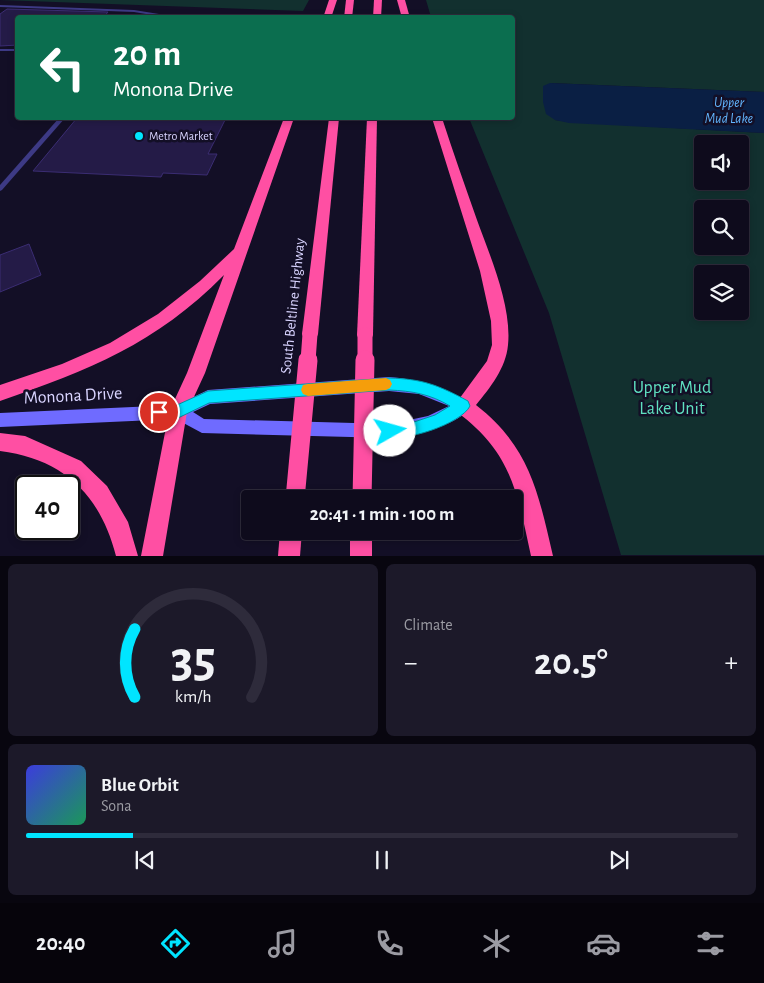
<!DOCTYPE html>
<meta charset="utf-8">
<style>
body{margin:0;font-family:"Alegreya Sans",sans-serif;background:#1c1929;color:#f1f3f6;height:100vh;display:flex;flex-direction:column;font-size:19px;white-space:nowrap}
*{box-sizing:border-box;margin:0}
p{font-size:16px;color:#9b9ba3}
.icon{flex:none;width:28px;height:28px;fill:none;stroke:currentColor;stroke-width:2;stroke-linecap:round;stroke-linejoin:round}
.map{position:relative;height:556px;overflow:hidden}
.sheet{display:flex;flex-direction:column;gap:8px;padding:8px;background:#08060f;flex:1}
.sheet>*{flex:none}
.hud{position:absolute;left:15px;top:15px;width:500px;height:105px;border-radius:5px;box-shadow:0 2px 8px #0003,0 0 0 1px #2e2b3b;background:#0b6e4f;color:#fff;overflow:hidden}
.buttons{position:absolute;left:694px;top:135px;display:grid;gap:10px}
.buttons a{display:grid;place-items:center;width:55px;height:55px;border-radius:5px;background:#0e0b1c;box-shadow:0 2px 8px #0003,0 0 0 1px #2e2b3b;font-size:25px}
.speed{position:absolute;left:15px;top:475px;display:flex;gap:10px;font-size:25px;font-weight:700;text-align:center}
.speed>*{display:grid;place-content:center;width:65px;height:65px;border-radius:50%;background:#0e0b1c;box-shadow:0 2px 8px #0003,0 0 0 1px #2e2b3b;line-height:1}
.speed .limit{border:2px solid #111;border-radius:8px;background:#fff;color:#111}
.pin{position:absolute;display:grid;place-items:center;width:42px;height:42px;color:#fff;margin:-21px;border:2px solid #fff;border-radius:50%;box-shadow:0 1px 5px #0007}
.me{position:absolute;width:55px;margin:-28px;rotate:83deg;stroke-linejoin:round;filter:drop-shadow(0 0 4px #0008)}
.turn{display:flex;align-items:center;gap:18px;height:105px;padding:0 15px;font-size:22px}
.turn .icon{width:65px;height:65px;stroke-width:2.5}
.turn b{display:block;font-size:35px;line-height:42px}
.big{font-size:38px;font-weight:700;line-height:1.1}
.sheet .widget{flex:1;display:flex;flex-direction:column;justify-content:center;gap:8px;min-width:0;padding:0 18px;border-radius:8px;background:#1c1929}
.sheet .dial{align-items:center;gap:0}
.dial svg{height:130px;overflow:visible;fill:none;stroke:#2e2b3b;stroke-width:7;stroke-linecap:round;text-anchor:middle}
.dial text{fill:#f1f3f6;stroke:none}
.song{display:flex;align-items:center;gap:15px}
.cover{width:60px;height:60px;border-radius:8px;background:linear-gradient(135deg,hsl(240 70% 55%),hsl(150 70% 35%))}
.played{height:5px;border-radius:2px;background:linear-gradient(90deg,#00e5ff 15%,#2e2b3b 15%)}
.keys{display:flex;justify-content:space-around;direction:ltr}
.heat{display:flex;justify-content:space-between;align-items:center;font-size:28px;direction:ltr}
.sheet .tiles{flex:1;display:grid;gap:8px;grid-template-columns:1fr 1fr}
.widget:last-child{grid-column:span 2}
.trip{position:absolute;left:241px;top:490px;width:282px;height:50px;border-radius:5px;background:#0e0b1c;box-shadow:0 2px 8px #0003,0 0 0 1px #2e2b3b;font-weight:700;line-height:50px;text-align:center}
.tabs{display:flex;height:80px;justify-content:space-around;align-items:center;background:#06040b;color:#9b9ba3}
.tabs .icon{width:35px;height:35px}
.tabs .selected{color:#00e5ff}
.tabs b{font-size:22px;color:#f1f3f6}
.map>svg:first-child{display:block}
.green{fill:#12302f;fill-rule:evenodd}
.water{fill:#0a1f44}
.building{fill:#241b47;stroke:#3b2d73}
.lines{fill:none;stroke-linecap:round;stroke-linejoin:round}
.lane{fill:#3d3a85;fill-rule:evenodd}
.secondary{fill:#6f6bff;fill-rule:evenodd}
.highway{fill:#ff4fa3;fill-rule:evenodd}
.highway-bridge-far1{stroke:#ff4fa3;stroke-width:15}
.highway-bridge{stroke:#ff4fa3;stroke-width:19}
.route{fill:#00e5ff;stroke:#0095a6}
.slow{fill:#f59e0b}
.poi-dot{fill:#00e5ff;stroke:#130f26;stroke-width:2}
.labels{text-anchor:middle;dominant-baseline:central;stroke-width:5;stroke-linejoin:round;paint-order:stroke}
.far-poi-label{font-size:12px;fill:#d9d4ff;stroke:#130f26;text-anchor:start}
.far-water-label{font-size:14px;font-style:italic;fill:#62b6ff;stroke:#130f26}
.street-label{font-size:15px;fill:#d9d4ff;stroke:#130f26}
.near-park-label{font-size:18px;fill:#5fe0c0;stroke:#130f26}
.near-street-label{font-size:18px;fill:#d9d4ff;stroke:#130f26}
</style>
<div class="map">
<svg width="764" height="556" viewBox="0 0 764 556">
<rect width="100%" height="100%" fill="#130f26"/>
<g class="green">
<polygon points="0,0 309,0 303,11"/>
<path d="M426 0H764V92L550 83 555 120 569 122 764 133V555H621L549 313 469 118H512V18L431 17ZM702 144H740V181H702ZM702 209H740V246H702ZM702 274H740V311H702Z"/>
</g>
<polygon class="water" points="550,83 764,92 764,133 569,123 555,120 546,114 543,102 543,86"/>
<g class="building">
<polygon points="7,9 108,12 103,18 18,18 18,45 0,46 0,14"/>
<polygon points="77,118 226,118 208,154 217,154 207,175 163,173 161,177 33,171"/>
<polygon points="29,244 41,275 0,292 0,255"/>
</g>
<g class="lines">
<g class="lane">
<polygon points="0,5 134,10 184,18 170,18 134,12 0,7"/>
<rect x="0" y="49" width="18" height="2"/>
<polygon points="59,118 65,118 2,190 0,191 0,185"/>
</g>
<path class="secondary" d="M389 377C418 379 442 387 468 401L471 406C462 425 409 436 390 438L202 433 176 419 0 427V413L177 405 208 390ZM389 391 419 394 449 406 428 416 390 424 204 419 193 412 210 404Z"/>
<g class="highway">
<polygon points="329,0 337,0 331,18 323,18"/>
<polygon points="346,0 354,0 352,18 344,18"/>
<polygon points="374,0 382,0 381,18 373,18"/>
<polygon points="397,0 405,0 410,18 402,18"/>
<path d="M284 118H294L205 373 187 412 163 556H141L169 412 187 373 224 275C156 344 89 370 0 401V385L62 364 110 343 158 314 200 281 234 249Z"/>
<polygon points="329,118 339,118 318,334 316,339 310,341 304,339 302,334"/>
<polygon points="367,118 377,118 373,335 371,340 365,342 359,340 357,335"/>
<path d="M432 118H442C453 152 465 186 477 220 490 256 512 306 508 345 506 368 490 388 476 405 530 447 538 492 553 556H531C517 492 512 453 457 412L454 406 487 361 492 345 491 321 480 271Z"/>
<path d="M0 433 25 436 81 461 107 486 128 522 138 556H116C100 494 63 459 0 451Z"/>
<polygon points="280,531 302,531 300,556 278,556"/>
<rect x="350" y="531" width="22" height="25"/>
</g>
<g class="highway-bridge-far1">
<polyline points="308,361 310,334"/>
<polyline points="365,361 365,335"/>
</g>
<g class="highway-bridge">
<polyline points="295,499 308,360"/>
<polyline points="362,499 365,360"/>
</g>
</g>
<path class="route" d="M389 378C423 379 438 385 468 401L470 406C461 424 403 443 385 436L383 431 385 426 414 422 435 415 450 406C430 394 412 391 389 390L209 403 178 418 159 419 154 417 152 412 154 408 177 405 208 391Z"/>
<polygon class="slow" points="386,378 390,380 392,384 390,388 386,390 308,396 303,394 301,390 303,385 308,384"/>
<circle class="poi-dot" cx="139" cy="136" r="5"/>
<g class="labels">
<g class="far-poi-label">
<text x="149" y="136">Metro Market</text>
</g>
<g class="far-water-label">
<text x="729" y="103">Upper<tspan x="729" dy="16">Mud Lake</tspan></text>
</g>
<g class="street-label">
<text transform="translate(293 306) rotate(-84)">South Beltline Highway</text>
</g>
<g class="near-park-label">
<text x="672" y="388">Upper Mud<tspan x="672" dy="21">Lake Unit</tspan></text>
</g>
<g class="near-street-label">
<text transform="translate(73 396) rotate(-3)">Monona Drive</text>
</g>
</g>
</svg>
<div class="buttons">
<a><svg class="icon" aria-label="sound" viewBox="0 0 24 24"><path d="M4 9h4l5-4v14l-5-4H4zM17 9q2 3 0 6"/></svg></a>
<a><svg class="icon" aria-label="search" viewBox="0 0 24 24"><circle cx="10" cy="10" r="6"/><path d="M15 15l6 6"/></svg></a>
<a><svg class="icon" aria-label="layers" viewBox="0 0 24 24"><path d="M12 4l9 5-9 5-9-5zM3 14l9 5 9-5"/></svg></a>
</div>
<div class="speed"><div class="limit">40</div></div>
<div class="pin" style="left:159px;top:412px;background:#d93025"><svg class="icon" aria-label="arrive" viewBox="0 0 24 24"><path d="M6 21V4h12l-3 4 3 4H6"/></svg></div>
<svg class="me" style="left:390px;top:431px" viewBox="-20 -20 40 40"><circle r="19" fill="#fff"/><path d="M0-13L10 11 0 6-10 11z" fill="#00e5ff"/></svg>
<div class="trip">20:41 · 1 min · 100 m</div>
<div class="hud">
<div class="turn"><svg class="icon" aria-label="left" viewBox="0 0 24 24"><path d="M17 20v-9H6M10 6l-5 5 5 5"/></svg><div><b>20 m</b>Monona Drive</div></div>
</div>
</div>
<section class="sheet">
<div class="tiles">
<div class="widget dial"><svg viewBox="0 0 100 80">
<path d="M14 69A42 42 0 1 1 86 69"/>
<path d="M14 69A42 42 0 0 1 14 27" stroke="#00e5ff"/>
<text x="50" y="56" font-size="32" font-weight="700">35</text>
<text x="50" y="72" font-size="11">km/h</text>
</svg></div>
<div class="widget"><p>Climate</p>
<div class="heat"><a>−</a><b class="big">20.5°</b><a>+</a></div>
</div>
<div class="widget">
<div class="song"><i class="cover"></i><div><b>Blue Orbit</b><p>Sona</p></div></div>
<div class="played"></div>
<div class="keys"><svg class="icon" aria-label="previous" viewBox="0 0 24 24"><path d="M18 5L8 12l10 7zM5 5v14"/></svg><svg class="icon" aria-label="pause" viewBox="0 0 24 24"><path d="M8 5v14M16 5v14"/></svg><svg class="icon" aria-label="next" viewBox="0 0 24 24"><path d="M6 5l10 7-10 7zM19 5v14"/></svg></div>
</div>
</div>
</section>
<nav class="tabs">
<b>20:40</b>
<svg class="icon selected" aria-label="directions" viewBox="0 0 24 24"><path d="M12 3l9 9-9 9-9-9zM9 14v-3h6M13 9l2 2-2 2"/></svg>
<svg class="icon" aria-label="music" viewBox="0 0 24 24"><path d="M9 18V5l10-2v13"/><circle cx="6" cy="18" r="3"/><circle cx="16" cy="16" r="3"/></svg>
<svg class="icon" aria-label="phone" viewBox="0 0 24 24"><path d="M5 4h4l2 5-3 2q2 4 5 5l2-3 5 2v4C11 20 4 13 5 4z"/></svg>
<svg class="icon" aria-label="climate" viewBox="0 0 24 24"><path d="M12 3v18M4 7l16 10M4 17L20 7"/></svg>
<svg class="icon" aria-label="car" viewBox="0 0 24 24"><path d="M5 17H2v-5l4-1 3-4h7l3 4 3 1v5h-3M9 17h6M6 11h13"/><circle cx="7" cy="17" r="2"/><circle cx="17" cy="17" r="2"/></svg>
<svg class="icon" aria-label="filters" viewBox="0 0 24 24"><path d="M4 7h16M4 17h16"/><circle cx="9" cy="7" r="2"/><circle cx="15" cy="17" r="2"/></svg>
</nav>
